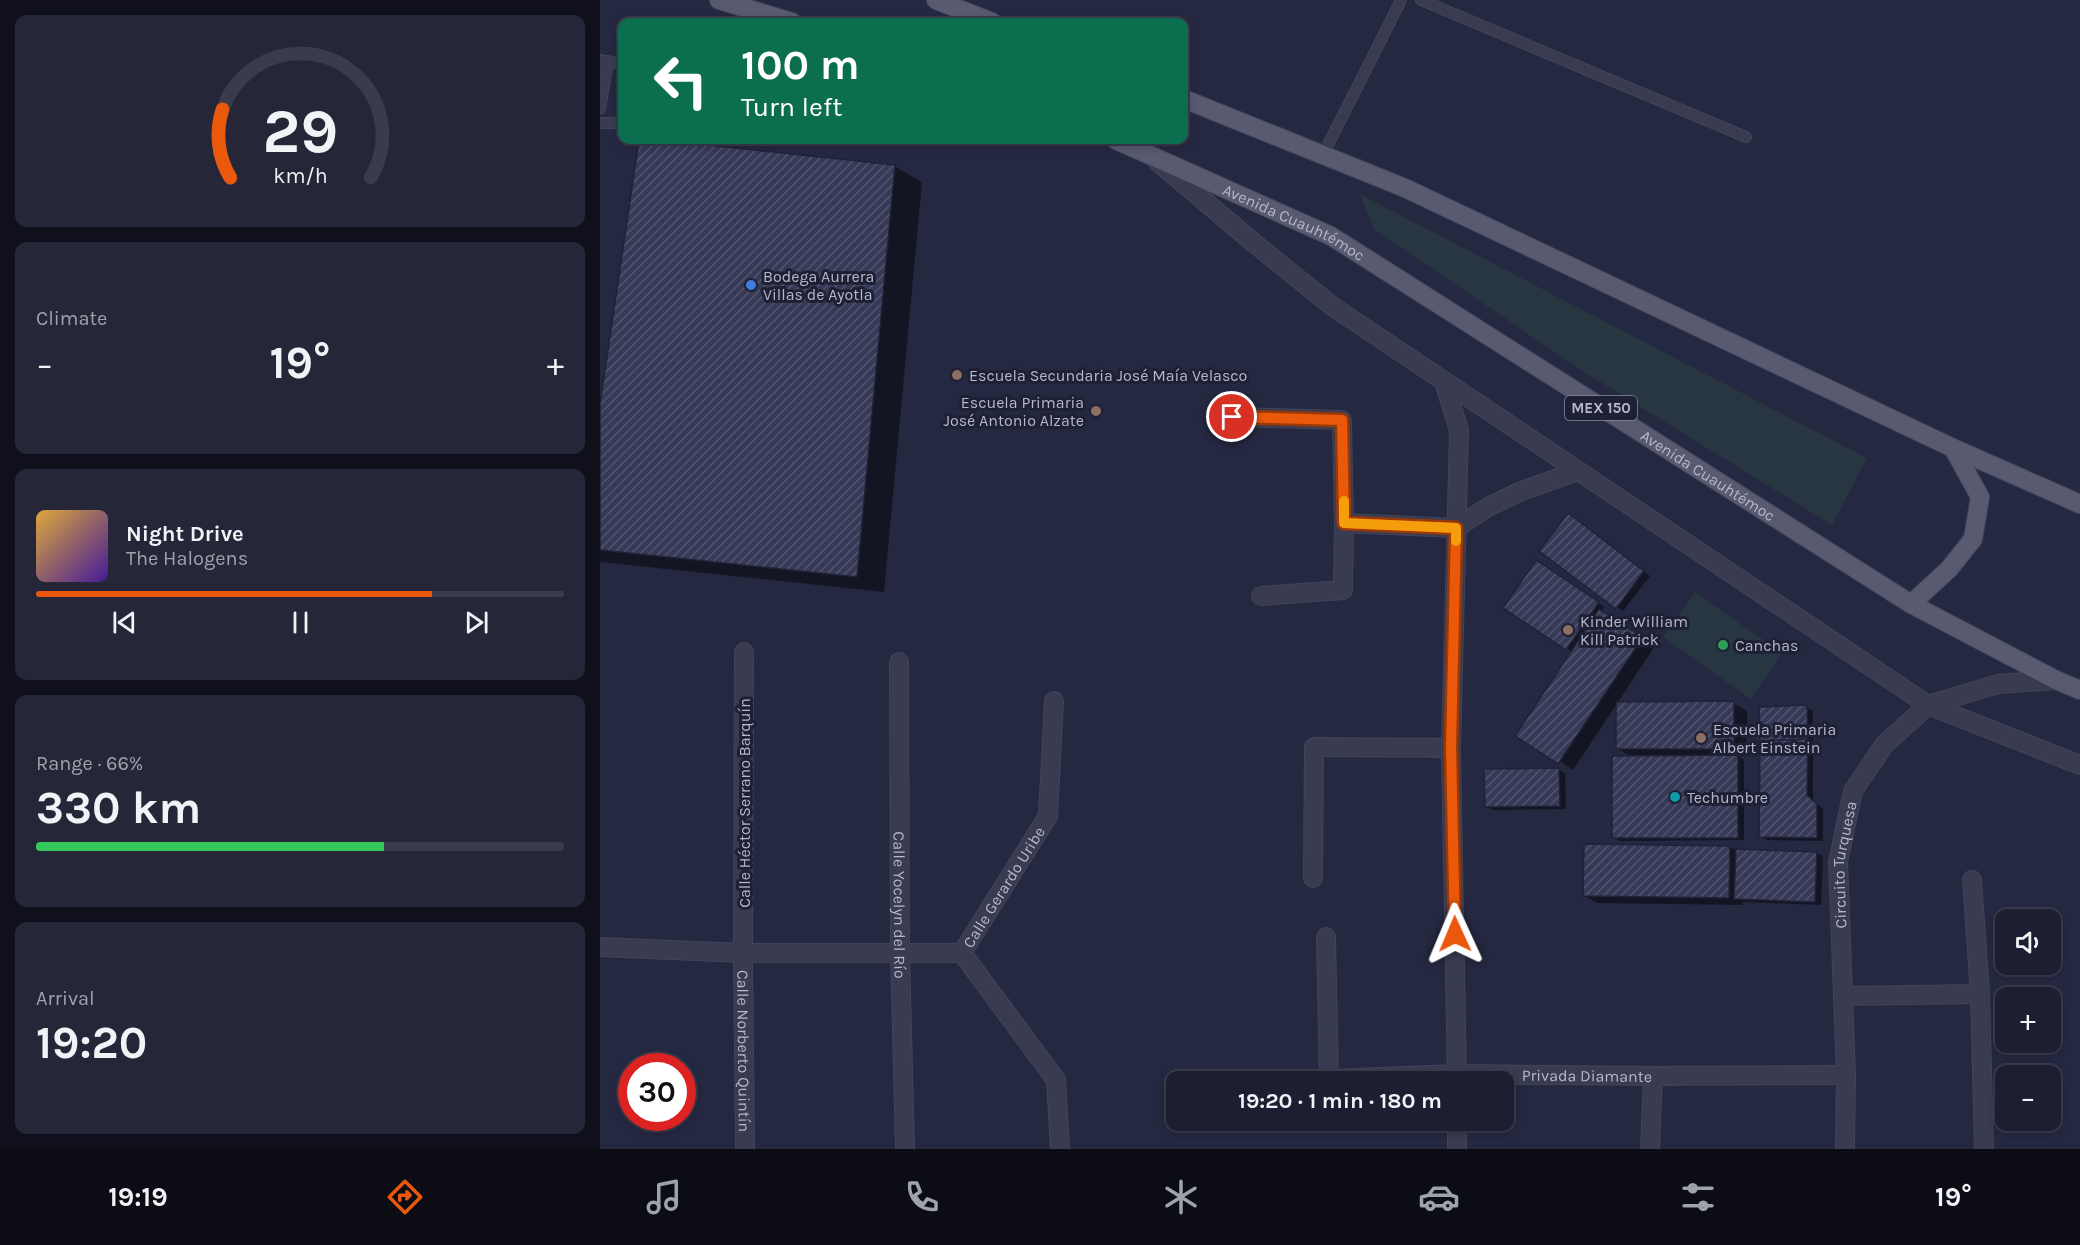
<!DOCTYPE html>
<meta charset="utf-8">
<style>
body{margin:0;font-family:Karla,sans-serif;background:#252739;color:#f1f3f6;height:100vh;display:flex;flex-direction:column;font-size:22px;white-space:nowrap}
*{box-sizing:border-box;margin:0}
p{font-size:20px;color:#a0a2ab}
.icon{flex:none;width:33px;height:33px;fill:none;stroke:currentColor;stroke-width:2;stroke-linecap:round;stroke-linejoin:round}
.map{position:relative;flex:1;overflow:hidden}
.side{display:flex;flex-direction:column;gap:15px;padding:15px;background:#0f101b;width:600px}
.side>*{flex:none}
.banner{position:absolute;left:18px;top:18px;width:570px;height:126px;border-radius:12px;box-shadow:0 3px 9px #0003,0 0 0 2px #3a3c4d;background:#0b6e4f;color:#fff;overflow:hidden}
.fabs{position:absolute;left:1395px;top:909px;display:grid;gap:12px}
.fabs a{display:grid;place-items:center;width:66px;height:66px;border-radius:12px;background:#1c1e31;box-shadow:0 3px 9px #0003,0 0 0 2px #3a3c4d;font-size:30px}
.speed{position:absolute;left:18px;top:1053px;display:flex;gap:12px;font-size:30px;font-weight:700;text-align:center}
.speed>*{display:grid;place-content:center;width:78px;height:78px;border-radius:50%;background:#1c1e31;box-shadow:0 3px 9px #0003,0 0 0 2px #3a3c4d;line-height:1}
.speed .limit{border:9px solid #d22;background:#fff;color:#111}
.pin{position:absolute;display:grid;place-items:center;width:51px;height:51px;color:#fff;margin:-26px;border:3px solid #fff;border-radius:50%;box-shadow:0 2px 6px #0007}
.me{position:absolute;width:66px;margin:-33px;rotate:359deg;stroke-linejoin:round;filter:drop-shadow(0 0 4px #0008)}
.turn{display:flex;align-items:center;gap:21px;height:126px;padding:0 24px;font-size:27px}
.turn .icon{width:78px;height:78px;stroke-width:2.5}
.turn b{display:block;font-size:42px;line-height:51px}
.big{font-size:45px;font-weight:700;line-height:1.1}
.side .tile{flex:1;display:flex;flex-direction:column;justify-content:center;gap:9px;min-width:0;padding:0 21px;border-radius:12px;background:#252739}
.side .dial{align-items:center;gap:0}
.dial svg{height:156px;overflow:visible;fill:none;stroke:#3a3c4d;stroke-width:7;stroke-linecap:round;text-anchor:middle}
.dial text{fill:#f1f3f6;stroke:none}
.song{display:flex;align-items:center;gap:18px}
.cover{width:72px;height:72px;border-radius:9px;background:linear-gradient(135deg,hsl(40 70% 55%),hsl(260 70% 35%))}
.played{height:6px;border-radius:3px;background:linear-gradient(90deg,#ea580c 75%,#3a3c4d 75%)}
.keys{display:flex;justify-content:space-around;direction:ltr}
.heat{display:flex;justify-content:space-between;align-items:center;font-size:33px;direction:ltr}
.charge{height:9px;border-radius:4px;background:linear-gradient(90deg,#34c759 66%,#3a3c4d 0)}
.trip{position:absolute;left:566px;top:1071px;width:348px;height:60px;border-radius:12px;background:#1c1e31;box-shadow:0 3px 9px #0003,0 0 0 2px #3a3c4d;font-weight:700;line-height:60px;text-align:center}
.tab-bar{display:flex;height:96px;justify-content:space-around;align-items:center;background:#0b0c14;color:#a0a2ab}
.tab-bar .icon{width:42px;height:42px}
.tab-bar .active{color:#ea580c}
.tab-bar b{font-size:27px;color:#f1f3f6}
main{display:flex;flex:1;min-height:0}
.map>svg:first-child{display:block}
.grass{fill:#273641}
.shadow{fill:#0007}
.building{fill:url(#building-hatch);stroke:#202237;stroke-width:1.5}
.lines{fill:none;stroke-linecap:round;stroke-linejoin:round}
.service-casing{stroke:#424459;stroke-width:12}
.minor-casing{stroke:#424459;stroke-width:20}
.primary-casing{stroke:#424459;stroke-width:20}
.service{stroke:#393b50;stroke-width:10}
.minor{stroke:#393b50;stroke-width:18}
.primary{stroke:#575a70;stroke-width:18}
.route-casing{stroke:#983908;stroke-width:15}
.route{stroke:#ea580c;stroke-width:10}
.slow{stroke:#f59e0b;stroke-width:10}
.shop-dot{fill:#3f7fe0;stroke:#1e2035;stroke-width:2}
.education-dot{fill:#8d6e63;stroke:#1e2035;stroke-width:2}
.leisure-dot{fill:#2e9e5b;stroke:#1e2035;stroke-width:2}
.culture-dot{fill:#0f9aa8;stroke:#1e2035;stroke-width:2}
.labels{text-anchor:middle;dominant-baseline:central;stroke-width:6;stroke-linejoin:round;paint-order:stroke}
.shield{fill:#1e2035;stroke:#888a9e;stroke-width:1.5}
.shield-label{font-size:15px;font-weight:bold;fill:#b5b7cb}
.street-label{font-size:16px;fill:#b5b7cb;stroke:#1e2035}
.poi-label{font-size:16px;fill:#b5b7cb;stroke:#1e2035;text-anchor:start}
</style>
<main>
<section class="side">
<div class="tile dial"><svg viewBox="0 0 100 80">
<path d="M14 69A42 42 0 1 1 86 69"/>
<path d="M14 69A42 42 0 0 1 10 34" stroke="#ea580c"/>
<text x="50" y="56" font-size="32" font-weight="700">29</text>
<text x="50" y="72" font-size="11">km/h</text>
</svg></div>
<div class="tile"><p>Climate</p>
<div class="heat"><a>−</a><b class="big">19°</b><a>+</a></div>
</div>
<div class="tile">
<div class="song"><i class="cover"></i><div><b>Night Drive</b><p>The Halogens</p></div></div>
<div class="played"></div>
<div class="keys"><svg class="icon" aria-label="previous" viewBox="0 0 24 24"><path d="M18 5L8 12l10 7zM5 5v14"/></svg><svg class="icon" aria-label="pause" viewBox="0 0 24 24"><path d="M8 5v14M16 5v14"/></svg><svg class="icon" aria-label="next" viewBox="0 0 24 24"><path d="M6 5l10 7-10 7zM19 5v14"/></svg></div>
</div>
<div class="tile"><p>Range · 66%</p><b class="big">330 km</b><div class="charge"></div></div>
<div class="tile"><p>Arrival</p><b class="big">19:20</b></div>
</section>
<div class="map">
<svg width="1480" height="1149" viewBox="0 0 1480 1149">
<defs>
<pattern id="building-hatch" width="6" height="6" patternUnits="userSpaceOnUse" patternTransform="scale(1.5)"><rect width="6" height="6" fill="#363a57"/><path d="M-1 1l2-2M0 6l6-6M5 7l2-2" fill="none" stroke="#51546e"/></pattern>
</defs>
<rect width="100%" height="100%" fill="#252841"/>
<g class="grass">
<polygon points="760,194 1267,458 1232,525 981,370 774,229"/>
<polygon points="1095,592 1182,653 1151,699 1063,637"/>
</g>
<g class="shadow">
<polygon points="40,140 294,166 322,182 284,592 0,562 0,415"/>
<polygon points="975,519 1050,576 1023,611 1017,607"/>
<polygon points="942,565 1004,607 1001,612 1055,646 973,770 918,735 972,652 905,608"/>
<polygon points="1133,703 1147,711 1147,756 1138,756 1144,760 1144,840 1020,841 1013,837 1032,757 1018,749"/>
<polygon points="1206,707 1213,711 1213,800 1223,809 1223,841 1167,840 1160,836"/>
<polygon points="959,770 965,773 966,809 893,810 886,806"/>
<polygon points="1130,847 1138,852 1217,853 1223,857 1221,905 1143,902 1143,905 998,903 984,896"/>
</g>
<g class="building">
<polygon points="39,140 61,140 295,165 257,577 0,550 0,404"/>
<polygon points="968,513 1044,571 1016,609 939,551"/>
<polygon points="936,560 999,602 966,650 903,608"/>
<polygon points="999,609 1043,637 958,764 915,736"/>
<polygon points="1134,701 1134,749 1016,749 1016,702"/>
<polygon points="1207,705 1208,740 1160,741 1159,707"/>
<polygon points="1208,739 1207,795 1217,804 1217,838 1159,837 1160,741"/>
<polygon points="1138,755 1138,838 1012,838 1012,756"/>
<polygon points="959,768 960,806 885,807 884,769"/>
<polygon points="984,844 1130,846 1129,898 983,896"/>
<polygon points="1136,849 1217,852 1215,902 1134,899"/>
</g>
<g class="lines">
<defs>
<g id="service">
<polyline points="821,0 1146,137"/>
<polyline points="0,60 22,64"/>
<polyline points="0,109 8,61"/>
<polyline points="0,123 22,123"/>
<polyline points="723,155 801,0"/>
</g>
<g id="minor">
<polyline points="557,161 654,243 732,306 1328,705 1480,765"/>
<polyline points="844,382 859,430 851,748 857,1082"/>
<polyline points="632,417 742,420 744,523 743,590 661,596"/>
<polyline points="744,523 856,528 888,507 919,492 978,471"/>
<path id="s1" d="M144 652 143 953 145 1149"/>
<path id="s2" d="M299 662 300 952 305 1149"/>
<polyline points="713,878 714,747 851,748"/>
<polyline points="1372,880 1380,994 1384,1149"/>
<path id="s3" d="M726 937 729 1079 857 1074 1053 1076 1246 1075"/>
<polyline points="0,947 143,953 362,953"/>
<path id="s4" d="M362 953 448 816 454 701"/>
<polyline points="362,953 456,1080 460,1149"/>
<polyline points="1243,996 1380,994"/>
<polyline points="857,1149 857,1120"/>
<polyline points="1050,1149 1053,1076"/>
<path id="s5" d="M1245 1149 1246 1075 1238 862 1253 791 1284 745 1328 705 1398 684 1456 680"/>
</g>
<g id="primary">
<polyline points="119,0 192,22"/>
<polyline points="336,0 392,22"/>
<polyline points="584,99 805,188 1353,448 1480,504"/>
<path id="s6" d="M516 140 731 236 1311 604 1456 680 1480 690"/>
<polyline points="1311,604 1349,569 1373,539 1380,497 1353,448"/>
</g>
</defs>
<use href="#service" class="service-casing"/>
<use href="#minor" class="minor-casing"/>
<use href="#primary" class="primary-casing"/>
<use href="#service" class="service"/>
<use href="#minor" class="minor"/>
<use href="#primary" class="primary"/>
</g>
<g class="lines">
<defs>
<polyline id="route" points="632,417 742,420 744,523 856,528 851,747 855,934"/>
</defs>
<use href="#route" class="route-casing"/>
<use href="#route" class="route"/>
<polyline class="slow" points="744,501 744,523 856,528 856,541"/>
</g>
<circle class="shop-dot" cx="151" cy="285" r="6"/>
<g class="education-dot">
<circle cx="357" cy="375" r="6"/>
<circle cx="496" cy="411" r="6"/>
<circle cx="968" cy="630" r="6"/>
<circle cx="1101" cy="738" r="6"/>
</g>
<circle class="leisure-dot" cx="1123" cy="645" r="6"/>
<circle class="culture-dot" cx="1075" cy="797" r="6"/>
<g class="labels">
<rect class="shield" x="965" y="396" width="72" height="24" rx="4.5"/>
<g class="shield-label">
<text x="1001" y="408">MEX 150</text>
</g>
<g class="street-label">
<text stroke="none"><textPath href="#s6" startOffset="196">Avenida Cuauhtémoc</textPath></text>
<text stroke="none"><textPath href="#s6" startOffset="682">Avenida Cuauhtémoc</textPath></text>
<text transform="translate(144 803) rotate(-90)">Calle Héctor Serrano Barquín</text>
<text stroke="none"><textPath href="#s5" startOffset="285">Circuito Turquesa</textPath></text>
<text stroke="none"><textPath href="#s4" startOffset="78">Calle Gerardo Uribe</textPath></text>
<text stroke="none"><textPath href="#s2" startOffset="243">Calle Yocelyn del Río</textPath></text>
<text stroke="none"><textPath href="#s1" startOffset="399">Calle Norberto Quintín</textPath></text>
<text stroke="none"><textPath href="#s3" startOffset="400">Privada Diamante</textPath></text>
</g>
<g class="poi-label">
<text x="163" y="276">Bodega Aurrera<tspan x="163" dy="18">Villas de Ayotla</tspan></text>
<text x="369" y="375">Escuela Secundaria José Maía Velasco</text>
<text x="484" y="402" text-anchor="end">Escuela Primaria<tspan x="484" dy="18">José Antonio Alzate</tspan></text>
<text x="980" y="621">Kinder William<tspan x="980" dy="18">Kill Patrick</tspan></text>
<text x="1135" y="645">Canchas</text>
<text x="1113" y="729">Escuela Primaria<tspan x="1113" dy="18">Albert Einstein</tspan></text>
<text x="1087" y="797">Techumbre</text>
</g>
</g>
</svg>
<div class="fabs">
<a><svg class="icon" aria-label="sound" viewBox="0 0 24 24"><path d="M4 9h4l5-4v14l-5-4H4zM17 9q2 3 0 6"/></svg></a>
<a>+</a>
<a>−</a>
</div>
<div class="speed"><div class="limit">30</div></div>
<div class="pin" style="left:632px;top:417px;background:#d93025"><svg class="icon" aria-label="arrive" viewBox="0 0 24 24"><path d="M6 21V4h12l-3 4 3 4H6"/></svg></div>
<svg class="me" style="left:855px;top:934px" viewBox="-20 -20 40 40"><path d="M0-17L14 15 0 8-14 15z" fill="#ea580c" stroke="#fff" stroke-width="4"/></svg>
<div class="trip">19:20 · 1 min · 180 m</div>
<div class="banner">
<div class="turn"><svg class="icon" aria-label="left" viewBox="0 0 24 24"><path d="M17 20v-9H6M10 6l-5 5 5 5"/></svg><div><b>100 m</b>Turn left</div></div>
</div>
</div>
</main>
<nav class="tab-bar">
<b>19:19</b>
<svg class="icon active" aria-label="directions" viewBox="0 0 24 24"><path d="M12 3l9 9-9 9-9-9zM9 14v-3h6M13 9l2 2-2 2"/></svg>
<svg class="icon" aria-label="music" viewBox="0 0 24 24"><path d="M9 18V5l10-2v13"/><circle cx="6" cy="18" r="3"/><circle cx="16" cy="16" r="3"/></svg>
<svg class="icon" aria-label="phone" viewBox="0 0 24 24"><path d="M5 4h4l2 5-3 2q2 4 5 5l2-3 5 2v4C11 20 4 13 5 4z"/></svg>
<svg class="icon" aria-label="climate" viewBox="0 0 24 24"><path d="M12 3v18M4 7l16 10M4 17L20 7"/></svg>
<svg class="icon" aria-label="car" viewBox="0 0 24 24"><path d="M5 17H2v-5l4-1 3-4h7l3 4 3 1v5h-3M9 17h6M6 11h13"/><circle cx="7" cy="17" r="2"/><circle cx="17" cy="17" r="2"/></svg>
<svg class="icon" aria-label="filters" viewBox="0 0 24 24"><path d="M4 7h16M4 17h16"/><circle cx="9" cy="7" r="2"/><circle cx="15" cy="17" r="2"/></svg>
<b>19°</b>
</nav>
